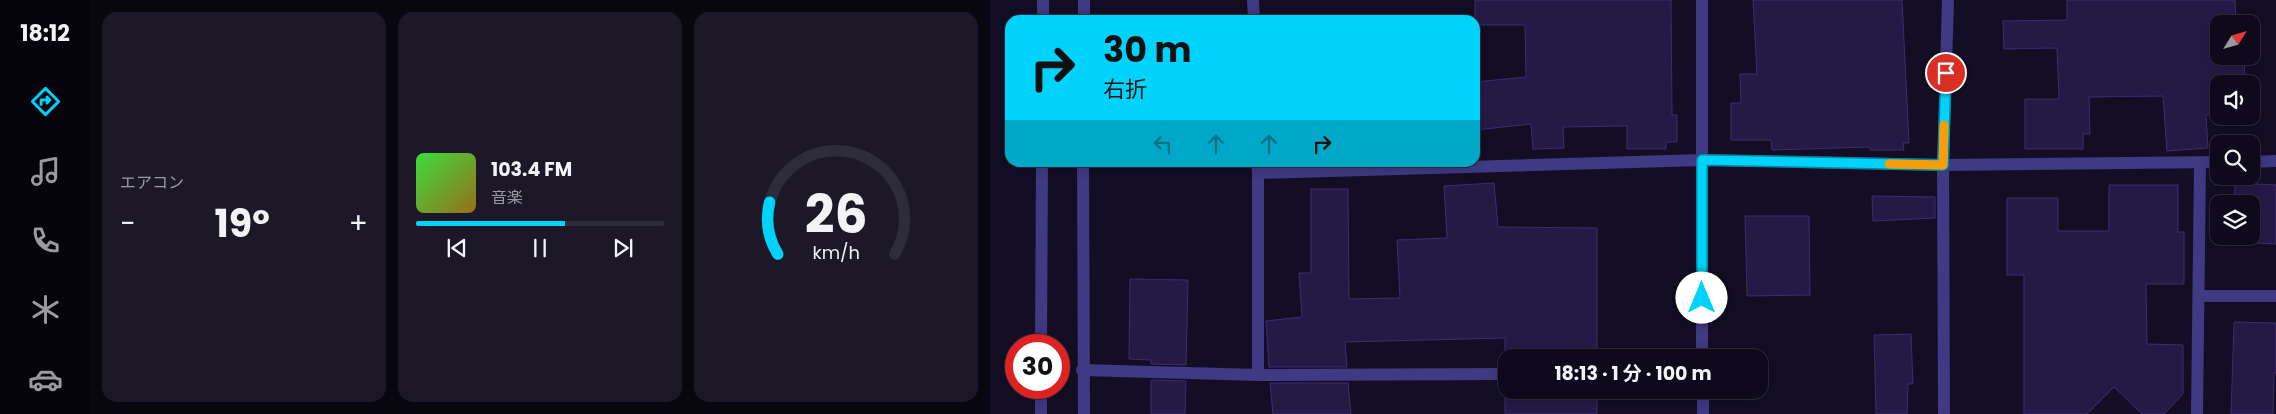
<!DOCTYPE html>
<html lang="ja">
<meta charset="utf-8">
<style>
body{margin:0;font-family:Poppins,"Noto Sans JP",sans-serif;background:#1c1828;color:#f1f3f6;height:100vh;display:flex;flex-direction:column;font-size:19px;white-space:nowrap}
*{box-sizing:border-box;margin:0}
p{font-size:16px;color:#9b9aa3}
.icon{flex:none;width:28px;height:28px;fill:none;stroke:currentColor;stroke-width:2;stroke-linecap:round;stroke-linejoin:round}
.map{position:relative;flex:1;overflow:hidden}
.side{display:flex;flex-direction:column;gap:12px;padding:12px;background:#08060f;width:900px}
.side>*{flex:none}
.guide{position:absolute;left:15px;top:15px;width:475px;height:152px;border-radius:15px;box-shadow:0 2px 12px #0003,0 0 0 1px #2e2b3a;background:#00d3fb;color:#111;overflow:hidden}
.needle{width:32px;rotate:53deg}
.controls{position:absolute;left:1220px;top:15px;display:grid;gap:10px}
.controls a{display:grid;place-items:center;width:50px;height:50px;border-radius:10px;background:#0e0a1b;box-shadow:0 2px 12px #0003,0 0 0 1px #2e2b3a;font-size:25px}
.speed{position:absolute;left:15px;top:334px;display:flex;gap:10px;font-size:25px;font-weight:700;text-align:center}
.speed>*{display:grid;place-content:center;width:65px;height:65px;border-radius:50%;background:#0e0a1b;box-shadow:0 2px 12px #0003,0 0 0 1px #2e2b3a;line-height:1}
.speed .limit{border:8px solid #d22;background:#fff;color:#111}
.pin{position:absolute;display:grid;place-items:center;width:42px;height:42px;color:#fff;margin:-21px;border:2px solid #fff;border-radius:50%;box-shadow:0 1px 5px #0007}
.me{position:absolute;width:55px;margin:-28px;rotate:0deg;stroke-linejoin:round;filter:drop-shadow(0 0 4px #0008)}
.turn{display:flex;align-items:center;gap:18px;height:105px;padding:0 15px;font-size:22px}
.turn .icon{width:65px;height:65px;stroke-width:2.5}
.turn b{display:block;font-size:35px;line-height:42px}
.lanes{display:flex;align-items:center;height:48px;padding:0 15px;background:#0003;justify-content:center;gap:25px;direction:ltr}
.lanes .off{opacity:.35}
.big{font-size:38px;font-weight:700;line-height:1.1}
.side .card{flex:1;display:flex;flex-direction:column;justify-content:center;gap:8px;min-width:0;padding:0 18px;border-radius:15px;background:#1c1828}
.side .dial{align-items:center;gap:0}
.dial svg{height:130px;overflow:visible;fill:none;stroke:#2e2b3a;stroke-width:7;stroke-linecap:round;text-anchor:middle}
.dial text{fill:#f1f3f6;stroke:none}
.song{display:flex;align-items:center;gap:15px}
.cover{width:60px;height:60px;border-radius:8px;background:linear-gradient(135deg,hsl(120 70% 55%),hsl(40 70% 35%))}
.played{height:5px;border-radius:2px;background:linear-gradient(90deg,#00d3fb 60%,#2e2b3a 60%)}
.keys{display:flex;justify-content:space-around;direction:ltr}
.heat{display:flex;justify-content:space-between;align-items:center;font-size:28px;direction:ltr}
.side .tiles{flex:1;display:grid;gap:12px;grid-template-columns:repeat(3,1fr)}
.trip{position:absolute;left:508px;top:349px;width:270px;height:50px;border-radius:15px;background:#0e0a1b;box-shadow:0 2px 12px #0003,0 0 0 1px #2e2b3a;font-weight:700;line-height:50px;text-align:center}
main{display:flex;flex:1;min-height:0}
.menu{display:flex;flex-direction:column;width:90px;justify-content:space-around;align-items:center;background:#06040b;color:#9b9aa3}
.menu .icon{width:35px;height:35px}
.menu .selected{color:#00d3fb}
.menu b{font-size:22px;color:#f1f3f6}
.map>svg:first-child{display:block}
.building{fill:#251a45;stroke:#3e2c71}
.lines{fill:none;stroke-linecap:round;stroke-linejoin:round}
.minor{stroke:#403983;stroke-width:12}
.tertiary{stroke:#403983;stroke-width:12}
.route-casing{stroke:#0089a3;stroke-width:12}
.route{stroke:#00d3fb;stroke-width:9}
.slow{stroke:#f59e0b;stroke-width:9}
</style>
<main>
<nav class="menu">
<b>18:12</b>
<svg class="icon selected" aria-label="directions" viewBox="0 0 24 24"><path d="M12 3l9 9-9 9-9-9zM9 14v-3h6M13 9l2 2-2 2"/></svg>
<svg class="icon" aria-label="music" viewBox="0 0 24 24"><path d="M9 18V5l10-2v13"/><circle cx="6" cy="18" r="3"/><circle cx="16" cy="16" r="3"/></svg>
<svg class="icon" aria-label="phone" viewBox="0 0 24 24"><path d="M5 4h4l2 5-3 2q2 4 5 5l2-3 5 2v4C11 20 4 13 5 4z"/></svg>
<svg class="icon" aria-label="climate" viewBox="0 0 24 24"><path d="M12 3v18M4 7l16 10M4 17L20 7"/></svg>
<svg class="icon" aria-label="car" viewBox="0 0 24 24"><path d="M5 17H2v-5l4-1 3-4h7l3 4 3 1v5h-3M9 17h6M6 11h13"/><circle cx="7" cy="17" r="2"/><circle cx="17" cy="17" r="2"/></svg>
</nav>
<section class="side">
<div class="tiles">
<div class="card"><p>エアコン</p>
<div class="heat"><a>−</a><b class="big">19°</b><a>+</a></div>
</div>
<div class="card">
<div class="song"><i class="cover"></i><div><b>103.4 FM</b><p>音楽</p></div></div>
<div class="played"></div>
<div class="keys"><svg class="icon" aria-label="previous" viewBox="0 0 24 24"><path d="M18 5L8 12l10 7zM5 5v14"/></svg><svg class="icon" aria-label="pause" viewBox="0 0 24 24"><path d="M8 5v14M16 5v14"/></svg><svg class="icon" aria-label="next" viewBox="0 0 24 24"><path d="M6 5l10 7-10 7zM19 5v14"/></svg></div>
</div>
<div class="card dial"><svg viewBox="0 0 100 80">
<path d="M14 69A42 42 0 1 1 86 69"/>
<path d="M14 69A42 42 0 0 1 9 37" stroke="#00d3fb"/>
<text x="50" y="56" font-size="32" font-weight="700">26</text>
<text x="50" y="72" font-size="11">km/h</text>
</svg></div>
</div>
</section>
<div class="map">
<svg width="1286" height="414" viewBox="0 0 1286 414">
<rect width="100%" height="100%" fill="#130e24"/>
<g class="building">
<polygon points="485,0 681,0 682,115 687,115 687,142 676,142 676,149 637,149 637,126 573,127 574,148 543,149 541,124 485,130 485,82 536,77 535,25 485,25"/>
<polygon points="763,0 912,0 919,143 913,143 914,150 880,150 880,147 782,150 781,140 741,140 741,103 751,103 750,74 767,74"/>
<polygon points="1077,0 1245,0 1246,24 1229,24 1229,56 1254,56 1255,84 1229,84 1229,114 1216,115 1218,148 1177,151 1173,96 1099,97 1100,134 1093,134 1093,149 1035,149 1035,99 1069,99 1067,48 1014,49 1013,21 1077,20"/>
<polygon points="504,183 508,227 607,228 607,358 516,358 515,366 515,338 355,342 357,367 279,367 276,321 312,317 309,273 321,273 321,189 358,189 359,299 410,298 407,240 457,238 454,186"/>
<polygon points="1245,183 1286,185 1286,244 1242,242 1242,236 1261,236 1261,204 1244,204"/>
<polygon points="1119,185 1188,185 1188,232 1194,232 1194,284 1156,284 1157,344 1193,345 1193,394 1174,414 1152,414 1124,387 1097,414 1034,414 1034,275 1017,275 1017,198 1068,198 1068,231 1119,231"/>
<polygon points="882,196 945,197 945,218 883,221"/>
<polygon points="755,216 819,216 820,295 757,296"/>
<polygon points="140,279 198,280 196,365 161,364 161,360 139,359"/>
<polygon points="1244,322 1286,323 1286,373 1284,373 1283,414 1241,414"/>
<polygon points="921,334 923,384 918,384 917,414 886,414 884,335"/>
<polygon points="161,380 196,381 195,414 161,414"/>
<polygon points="515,382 516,390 607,390 607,414 515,414"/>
<polygon points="280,383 358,383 361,414 283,414"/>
</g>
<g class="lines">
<g class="minor">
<polyline points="263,0 264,20"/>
<polyline points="712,0 712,358"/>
<polyline points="267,162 268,173 712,160 953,165 1229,162"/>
<polyline points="1261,162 1286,161"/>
<polyline points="1209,296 1286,296"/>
<polyline points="92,370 268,375 516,374"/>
<polyline points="268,375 268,173"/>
<polyline points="713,390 713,414"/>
<polyline points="1207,414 1210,163"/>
</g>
<g class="tertiary">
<polyline points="53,20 53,0"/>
<polyline points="94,20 94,0"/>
<polyline points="93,162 94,414"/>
<polyline points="51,345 52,162"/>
<polyline points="51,414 51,388"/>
<polyline points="954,414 953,165 958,0"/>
</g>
</g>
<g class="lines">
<defs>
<polyline id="route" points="712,298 712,160 953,165 956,73"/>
</defs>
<use href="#route" class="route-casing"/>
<use href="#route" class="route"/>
<polyline class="slow" points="899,164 953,165 954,125"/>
</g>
</svg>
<div class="controls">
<a><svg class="needle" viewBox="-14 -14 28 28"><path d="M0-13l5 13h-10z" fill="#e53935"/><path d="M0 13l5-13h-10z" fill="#9b9aa3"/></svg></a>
<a><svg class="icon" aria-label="sound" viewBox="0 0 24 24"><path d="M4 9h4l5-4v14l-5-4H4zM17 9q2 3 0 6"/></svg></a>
<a><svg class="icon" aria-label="search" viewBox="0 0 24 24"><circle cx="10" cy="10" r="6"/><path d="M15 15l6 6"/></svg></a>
<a><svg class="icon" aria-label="layers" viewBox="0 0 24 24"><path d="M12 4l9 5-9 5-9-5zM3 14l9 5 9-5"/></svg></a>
</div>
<div class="speed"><div class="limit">30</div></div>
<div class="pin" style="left:956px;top:73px;background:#d93025"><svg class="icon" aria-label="arrive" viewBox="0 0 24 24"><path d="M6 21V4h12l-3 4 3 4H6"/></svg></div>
<svg class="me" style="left:712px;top:298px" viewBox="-20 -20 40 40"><circle r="19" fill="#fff"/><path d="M0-13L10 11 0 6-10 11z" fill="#00d3fb"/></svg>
<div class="trip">18:13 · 1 分 · 100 m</div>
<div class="guide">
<div class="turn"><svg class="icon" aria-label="right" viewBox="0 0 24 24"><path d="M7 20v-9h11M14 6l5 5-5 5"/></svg><div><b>30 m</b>右折</div></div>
<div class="lanes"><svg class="icon off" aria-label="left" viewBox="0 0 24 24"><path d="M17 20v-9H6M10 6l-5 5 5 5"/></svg><svg class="icon off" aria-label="ahead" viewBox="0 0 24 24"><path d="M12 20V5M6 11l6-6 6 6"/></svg><svg class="icon off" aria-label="ahead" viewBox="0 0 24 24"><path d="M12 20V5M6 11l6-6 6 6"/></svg><svg class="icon" aria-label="right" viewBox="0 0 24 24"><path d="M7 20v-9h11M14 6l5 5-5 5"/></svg></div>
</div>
</div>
</main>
